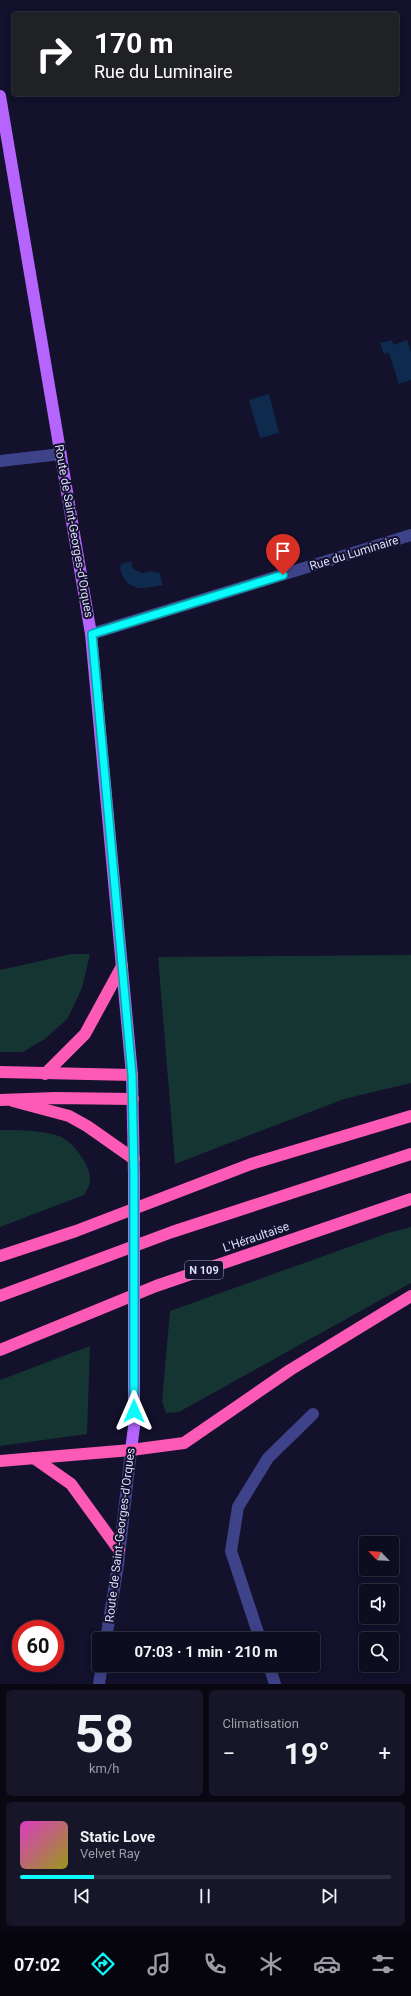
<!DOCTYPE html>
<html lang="fr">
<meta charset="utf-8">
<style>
body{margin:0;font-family:Roboto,sans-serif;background:#171629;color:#f1f3f6;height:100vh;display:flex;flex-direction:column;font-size:15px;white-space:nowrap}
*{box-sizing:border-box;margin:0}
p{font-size:13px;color:#9b9ca5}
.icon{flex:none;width:22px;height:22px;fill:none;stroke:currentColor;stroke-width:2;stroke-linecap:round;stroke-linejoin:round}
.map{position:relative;height:1684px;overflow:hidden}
.side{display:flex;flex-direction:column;gap:6px;padding:6px;background:#080712;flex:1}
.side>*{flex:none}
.guide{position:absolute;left:12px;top:12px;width:387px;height:84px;border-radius:4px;box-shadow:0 2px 10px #0003,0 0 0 1px #2e2d3e;background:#202124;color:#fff;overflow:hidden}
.needle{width:26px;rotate:295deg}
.tools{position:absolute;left:359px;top:1536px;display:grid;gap:8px}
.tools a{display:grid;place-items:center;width:40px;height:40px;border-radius:4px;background:#0e0d20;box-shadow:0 2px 10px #0003,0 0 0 1px #2e2d3e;font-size:20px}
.speed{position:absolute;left:12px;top:1620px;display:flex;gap:8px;font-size:20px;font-weight:700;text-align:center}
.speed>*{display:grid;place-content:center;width:52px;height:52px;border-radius:50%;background:#0e0d20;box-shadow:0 2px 10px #0003,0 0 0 1px #2e2d3e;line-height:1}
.speed .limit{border:6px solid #d22;background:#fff;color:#111}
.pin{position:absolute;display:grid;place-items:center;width:34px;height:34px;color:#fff;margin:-41px -17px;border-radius:50% 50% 50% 0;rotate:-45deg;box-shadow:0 0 4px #0007}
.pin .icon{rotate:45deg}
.me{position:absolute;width:44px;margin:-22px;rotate:0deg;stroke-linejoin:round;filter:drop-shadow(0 0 3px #0008)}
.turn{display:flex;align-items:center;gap:14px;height:84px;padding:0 16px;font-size:18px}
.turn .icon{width:52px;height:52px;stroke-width:2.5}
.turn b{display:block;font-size:28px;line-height:34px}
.big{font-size:30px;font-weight:700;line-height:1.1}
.side .tile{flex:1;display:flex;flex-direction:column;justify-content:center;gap:6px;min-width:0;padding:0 14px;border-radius:6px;background:#171629}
.side .dial{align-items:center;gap:0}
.dial b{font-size:52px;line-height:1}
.song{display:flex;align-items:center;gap:12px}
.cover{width:48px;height:48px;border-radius:6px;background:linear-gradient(135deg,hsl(310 70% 55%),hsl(60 70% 35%))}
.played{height:4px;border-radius:2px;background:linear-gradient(90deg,#0bfbfc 20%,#2e2d3e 20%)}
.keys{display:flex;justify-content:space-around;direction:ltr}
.heat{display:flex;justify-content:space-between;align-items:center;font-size:22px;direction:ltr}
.side .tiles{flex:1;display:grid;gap:6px;grid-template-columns:1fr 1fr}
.tile:last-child{grid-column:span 2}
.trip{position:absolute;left:92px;top:1632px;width:228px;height:40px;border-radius:4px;background:#0e0d20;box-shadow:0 2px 10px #0003,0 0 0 1px #2e2d3e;font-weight:700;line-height:40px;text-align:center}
.menu{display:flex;height:64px;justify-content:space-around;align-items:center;background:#06050d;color:#9b9ca5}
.menu .icon{width:28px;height:28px}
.menu .selected{color:#0bfbfc}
.menu b{font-size:18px;color:#f1f3f6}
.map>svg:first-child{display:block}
.green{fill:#143531}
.water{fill:#0e2b4e}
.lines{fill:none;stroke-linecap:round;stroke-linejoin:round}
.minor{stroke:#3d4289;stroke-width:12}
.major{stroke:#b564fd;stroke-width:12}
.highway{stroke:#fd59b7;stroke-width:12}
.major-bridge{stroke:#b564fd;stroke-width:12}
.route-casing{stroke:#07a3a4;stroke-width:10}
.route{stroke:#0bfbfc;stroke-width:7}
.labels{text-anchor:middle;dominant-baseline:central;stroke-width:4;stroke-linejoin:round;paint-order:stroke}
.shield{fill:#13112b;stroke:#a09fbf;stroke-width:1}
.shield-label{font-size:11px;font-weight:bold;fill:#dcdcff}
.street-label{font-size:12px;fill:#dcdcff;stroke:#13112b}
</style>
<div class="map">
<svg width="411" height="1684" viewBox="0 0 411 1684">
<rect width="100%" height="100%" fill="#13112b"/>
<g class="green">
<polygon points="71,954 90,954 82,988 68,1018 45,1039 23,1052 0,1052 0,970"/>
<polygon points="411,955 411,1083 344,1099 175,1164 158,957"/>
<path d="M0 1130C19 1130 40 1130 59 1136 73 1141 93 1168 90 1183 89 1187 86 1191 84 1195L0 1227Z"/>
<polygon points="411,1227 411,1283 179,1412 166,1413 162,1401 170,1311 388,1233"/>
<polygon points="90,1346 87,1434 0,1446 0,1380"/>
</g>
<g class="water">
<polygon points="392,340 393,345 407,340 411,352 411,380 399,384 389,353 384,354 380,343"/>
<polygon points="269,394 279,433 260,438 249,400"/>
<path d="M131 561 133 569 142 573 151 571 156 573 159 572 163 585C142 589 127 593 120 568L121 564Z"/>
</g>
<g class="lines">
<g class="minor">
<polyline points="0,461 61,454"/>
<polyline points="91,634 411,535"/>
<polyline points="106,1639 118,1565 131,1450"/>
<polyline points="260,1639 231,1551 238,1507 268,1458 313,1414"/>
<polyline points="269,1665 275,1684"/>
<polyline points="99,1684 102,1665"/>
</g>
<g class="major">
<polyline points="0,96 91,634 132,1075 134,1175"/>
<polyline points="131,1450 134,1427"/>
</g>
<g class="highway">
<polyline points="0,1072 132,1075"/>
<polyline points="45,1074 85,1034 122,966"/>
<polyline points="0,1100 55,1098 133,1099"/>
<polyline points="13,1101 69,1116 87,1126 134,1159"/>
<polyline points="0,1256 76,1231 251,1164 411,1116"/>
<polyline points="0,1296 172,1232 411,1154"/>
<polyline points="0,1350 156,1286 411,1199"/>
<polyline points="34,1458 71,1484 119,1550"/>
<polyline points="0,1461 131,1450 184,1443 290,1370 411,1296"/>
</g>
<polyline class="major-bridge" points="134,1427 134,1175"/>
</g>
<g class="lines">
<defs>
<polyline id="route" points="134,1411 134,1175 132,1075 92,634 283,575"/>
</defs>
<use href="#route" class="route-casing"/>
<use href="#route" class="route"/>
</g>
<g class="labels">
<rect class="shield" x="185" y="1261" width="38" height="18" rx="3"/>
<g class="shield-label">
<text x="204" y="1270">N 109</text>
</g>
<g class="street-label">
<text transform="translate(74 531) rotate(80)">Route de Saint-Georges-d'Orques</text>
<text transform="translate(354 553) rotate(-17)">Rue du Luminaire</text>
<text transform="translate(256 1237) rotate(-19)">L'Héraultaise</text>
<text transform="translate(120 1535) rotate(-83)">Route de Saint-Georges-d'Orques</text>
</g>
</g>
</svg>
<div class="tools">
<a><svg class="needle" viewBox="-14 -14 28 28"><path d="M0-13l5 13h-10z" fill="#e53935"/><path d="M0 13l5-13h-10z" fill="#9b9ca5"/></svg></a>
<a><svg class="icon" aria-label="sound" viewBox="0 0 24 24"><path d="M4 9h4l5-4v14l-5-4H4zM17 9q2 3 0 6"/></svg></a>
<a><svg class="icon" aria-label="search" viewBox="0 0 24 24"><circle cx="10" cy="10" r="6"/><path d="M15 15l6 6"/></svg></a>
</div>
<div class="speed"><div class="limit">60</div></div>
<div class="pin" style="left:283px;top:575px;background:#d93025"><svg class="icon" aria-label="arrive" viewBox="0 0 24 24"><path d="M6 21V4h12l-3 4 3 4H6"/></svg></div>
<svg class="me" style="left:134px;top:1411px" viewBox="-20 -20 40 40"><path d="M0-17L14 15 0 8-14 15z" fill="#0bfbfc" stroke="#fff" stroke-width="4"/></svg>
<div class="trip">07:03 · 1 min · 210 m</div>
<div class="guide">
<div class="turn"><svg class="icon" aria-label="right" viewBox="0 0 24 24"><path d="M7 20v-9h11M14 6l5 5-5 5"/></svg><div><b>170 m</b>Rue du Luminaire</div></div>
</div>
</div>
<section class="side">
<div class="tiles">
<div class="tile dial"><b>58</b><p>km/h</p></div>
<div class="tile"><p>Climatisation</p>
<div class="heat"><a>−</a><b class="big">19°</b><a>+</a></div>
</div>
<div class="tile">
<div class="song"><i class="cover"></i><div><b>Static Love</b><p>Velvet Ray</p></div></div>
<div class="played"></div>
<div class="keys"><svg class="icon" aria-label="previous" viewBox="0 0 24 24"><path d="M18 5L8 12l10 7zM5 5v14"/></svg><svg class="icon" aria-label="pause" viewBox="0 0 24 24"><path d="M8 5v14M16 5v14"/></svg><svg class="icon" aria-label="next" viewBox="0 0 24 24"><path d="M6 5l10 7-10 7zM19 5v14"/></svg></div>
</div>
</div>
</section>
<nav class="menu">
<b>07:02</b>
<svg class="icon selected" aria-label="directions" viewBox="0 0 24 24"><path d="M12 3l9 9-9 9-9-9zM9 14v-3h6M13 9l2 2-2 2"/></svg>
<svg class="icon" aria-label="music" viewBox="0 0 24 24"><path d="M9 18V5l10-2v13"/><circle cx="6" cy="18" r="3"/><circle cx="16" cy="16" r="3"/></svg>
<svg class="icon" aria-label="phone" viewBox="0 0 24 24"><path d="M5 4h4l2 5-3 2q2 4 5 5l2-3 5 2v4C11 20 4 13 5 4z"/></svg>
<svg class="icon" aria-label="climate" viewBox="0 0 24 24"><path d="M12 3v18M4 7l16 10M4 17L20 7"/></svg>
<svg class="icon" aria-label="car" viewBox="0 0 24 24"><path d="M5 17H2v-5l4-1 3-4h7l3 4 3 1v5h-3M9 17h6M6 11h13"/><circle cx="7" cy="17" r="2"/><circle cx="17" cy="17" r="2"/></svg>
<svg class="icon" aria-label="filters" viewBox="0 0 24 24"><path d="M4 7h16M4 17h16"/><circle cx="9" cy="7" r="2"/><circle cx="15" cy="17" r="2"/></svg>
</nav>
